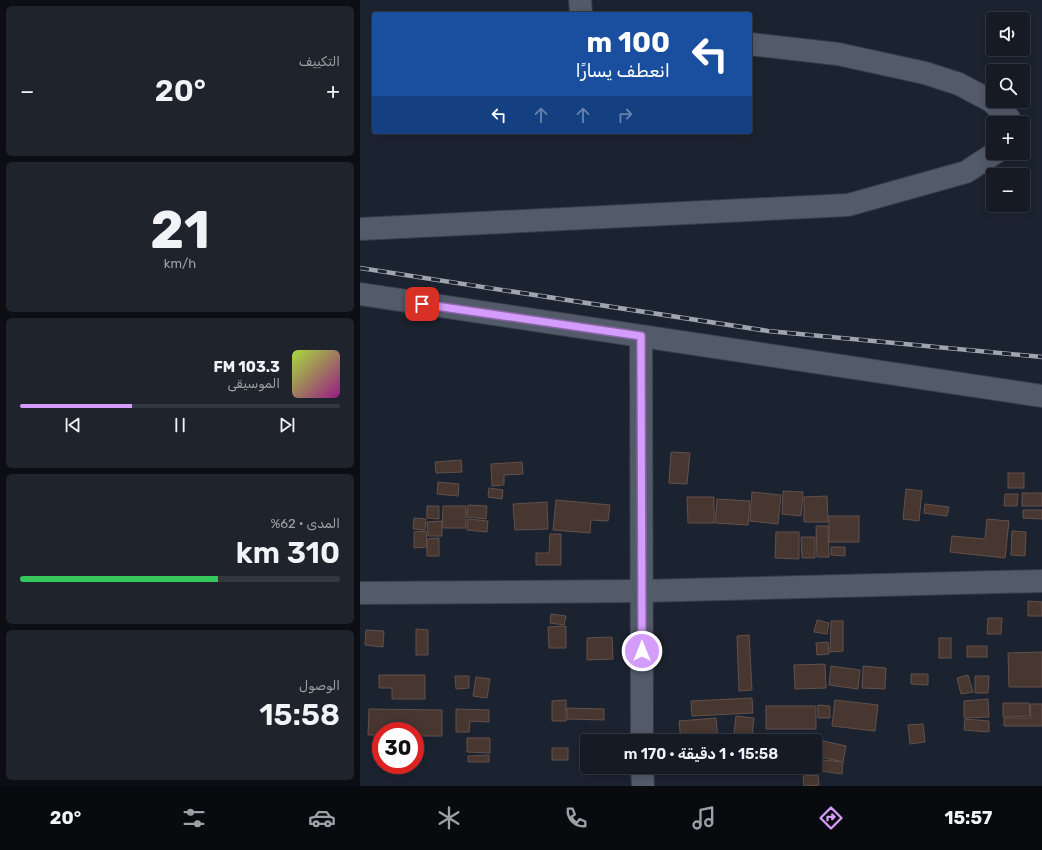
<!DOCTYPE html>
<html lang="ar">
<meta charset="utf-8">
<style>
body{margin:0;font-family:Rubik,Cairo,sans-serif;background:#1e232c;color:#f1f3f6;direction:rtl;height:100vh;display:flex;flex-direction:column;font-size:15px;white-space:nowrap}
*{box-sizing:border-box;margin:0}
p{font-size:13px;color:#9da1a6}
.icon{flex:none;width:22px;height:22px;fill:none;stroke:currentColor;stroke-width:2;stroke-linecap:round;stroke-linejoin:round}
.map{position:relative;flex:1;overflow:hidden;direction:ltr}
.drawer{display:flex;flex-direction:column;gap:6px;padding:6px;background:#0c0e14;width:360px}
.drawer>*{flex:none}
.hud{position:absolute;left:12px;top:12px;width:380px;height:122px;border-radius:4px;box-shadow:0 2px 10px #0003,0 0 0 1px #343841;direction:rtl;background:#1a4fa0;color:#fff;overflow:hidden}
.buttons{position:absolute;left:626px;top:12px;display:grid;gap:8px}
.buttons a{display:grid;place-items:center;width:44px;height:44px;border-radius:4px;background:#151a24;box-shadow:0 2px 10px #0003,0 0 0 1px #343841;font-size:20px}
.speed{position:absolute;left:12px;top:722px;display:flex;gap:8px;font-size:20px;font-weight:700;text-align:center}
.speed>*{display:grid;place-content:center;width:52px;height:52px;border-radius:50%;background:#151a24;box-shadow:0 2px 10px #0003,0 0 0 1px #343841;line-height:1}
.speed .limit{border:6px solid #d22;background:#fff;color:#111}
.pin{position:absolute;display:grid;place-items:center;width:34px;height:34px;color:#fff;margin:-17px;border-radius:8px;box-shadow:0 2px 6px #0006}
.me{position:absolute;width:44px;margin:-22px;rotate:0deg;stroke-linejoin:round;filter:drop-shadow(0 0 3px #0008)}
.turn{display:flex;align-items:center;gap:14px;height:84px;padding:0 16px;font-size:18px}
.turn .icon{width:52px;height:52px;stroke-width:2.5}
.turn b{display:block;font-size:28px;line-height:34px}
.lanes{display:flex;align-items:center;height:38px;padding:0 16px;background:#0003;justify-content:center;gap:20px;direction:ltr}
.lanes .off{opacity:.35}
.big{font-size:30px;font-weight:600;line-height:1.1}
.drawer .tile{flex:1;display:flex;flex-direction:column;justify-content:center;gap:6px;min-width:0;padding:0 14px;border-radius:6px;background:#1e232c}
.drawer .dial{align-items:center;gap:0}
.dial b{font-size:52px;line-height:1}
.song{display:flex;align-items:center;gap:12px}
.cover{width:48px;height:48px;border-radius:6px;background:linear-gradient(135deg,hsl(80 70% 55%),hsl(310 70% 35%))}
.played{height:4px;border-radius:2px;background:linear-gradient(90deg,#d49cfc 35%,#343841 35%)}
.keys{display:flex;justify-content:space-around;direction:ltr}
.heat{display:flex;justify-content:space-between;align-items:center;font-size:22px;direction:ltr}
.charge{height:6px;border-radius:3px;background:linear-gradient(90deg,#34c759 62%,#343841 0)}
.trip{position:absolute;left:220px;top:734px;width:242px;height:40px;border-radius:4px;background:#151a24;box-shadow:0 2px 10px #0003,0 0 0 1px #343841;font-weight:600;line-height:40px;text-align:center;direction:rtl}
.menu{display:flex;height:64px;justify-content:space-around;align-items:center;background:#080a0e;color:#9da1a6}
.menu .icon{width:28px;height:28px}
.menu .active{color:#d49cfc}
.menu b{font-size:18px;color:#f1f3f6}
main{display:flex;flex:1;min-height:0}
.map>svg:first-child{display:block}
.building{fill:#483630;stroke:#63504a}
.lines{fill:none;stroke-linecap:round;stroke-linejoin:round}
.minor-casing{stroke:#393e4a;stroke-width:24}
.minor{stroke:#535b6b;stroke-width:22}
.rail-casing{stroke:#9fa5af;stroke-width:4.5}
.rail{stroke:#1c2330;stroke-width:3;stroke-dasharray:9;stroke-linecap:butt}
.route-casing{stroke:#8a65a4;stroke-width:10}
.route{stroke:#d49cfc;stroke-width:7}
</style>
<main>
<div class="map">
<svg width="682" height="786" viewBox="0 0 682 786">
<rect width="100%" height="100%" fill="#1c2330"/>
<g class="building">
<polygon points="311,452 330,453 327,484 309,483"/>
<polygon points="101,460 102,472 76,473 75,462"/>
<polygon points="162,462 163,474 144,475 144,485 132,486 131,464"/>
<rect x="648" y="473" width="16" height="15"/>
<polygon points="78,482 99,484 98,496 77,494"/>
<polygon points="129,488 143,490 142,499 128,497"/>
<polygon points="546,489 562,491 559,521 543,519"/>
<polygon points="423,491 443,492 441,516 422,514"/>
<polygon points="392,492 421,495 418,524 390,521"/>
<rect x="662" y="493" width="20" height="13"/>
<polygon points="645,494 658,494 657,506 644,506"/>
<polygon points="467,496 468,522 444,522 444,497"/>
<polygon points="327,497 354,497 354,523 328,523"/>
<polygon points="357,499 390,501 388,525 355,523"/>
<polygon points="196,500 250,505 248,521 231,520 230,533 193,530"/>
<polygon points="187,502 188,529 155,530 153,504"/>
<polygon points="565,504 589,507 587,516 564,513"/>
<polygon points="108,505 127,506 126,519 107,517"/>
<polygon points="67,506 79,506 79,519 67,518"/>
<polygon points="83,506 106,506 106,528 82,528"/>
<polygon points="663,510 682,510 682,519 663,518"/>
<rect x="469" y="516" width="30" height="26"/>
<polygon points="54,518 66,519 65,530 53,529"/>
<polygon points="108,519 128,521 127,532 107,530"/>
<polygon points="627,519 649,521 645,558 590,552 592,536 625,539"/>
<polygon points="82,521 82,536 68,536 67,522"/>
<polygon points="456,526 468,526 469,557 457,557"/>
<polygon points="66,531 67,547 54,548 54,532"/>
<polygon points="652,531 666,532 665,556 651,555"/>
<polygon points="416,532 439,532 439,559 415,558"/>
<polygon points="190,534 201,534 201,565 176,565 176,553 189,553"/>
<polygon points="441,537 455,537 455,558 442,558"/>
<polygon points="79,538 79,556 67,556 67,539"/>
<polygon points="471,547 485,547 485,556 471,555"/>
<polygon points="668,601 682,602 682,616 668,616"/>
<polygon points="191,614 206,616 204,625 190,623"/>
<polygon points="628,618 642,618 641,634 627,634"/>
<polygon points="457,620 469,623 467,634 454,632"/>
<polygon points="471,621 483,621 483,651 470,652"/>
<polygon points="206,626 206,648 189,648 188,627"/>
<polygon points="56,629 68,630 68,655 56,655"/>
<polygon points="6,630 24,631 23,647 5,645"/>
<polygon points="389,635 392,690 379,691 377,636"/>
<polygon points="252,637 253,659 227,660 227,638"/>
<rect x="579" y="638" width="12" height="20"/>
<polygon points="468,642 469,654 457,655 456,643"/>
<rect x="607" y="646" width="20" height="11"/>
<polygon points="682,652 682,687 649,687 648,653"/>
<polygon points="465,664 466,688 435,689 434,665"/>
<polygon points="471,666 500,670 498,689 469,685"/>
<polygon points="503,666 526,668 525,689 502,688"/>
<polygon points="551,674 568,674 568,685 551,684"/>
<polygon points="19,675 65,675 65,699 32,699 32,688 19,688"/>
<polygon points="608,675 613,692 601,694 597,678"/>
<polygon points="95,676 109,676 109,688 96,689"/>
<polygon points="615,676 629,676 628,693 615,693"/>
<polygon points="116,677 130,679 127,698 113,696"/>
<polygon points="392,698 393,713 332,716 331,701"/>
<polygon points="628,699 629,717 604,718 604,701"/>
<polygon points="206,700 206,721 192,721 192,701"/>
<polygon points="475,700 518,705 515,731 472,726"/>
<polygon points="643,703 669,703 670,716 643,717"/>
<polygon points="670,704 682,704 682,726 644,726 644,718 671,718"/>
<polygon points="458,705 470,706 470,718 458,718"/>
<rect x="406" y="706" width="50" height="23"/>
<polygon points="207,708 244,709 244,720 207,719"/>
<polygon points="9,709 82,710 82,736 55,736 55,731 21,731 21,735 8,735"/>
<polygon points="96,709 129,710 129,722 110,721 109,732 96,732"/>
<polygon points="376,716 394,718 392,736 374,734"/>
<polygon points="356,718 358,741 321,741 319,721"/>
<polygon points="605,719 629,721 629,732 604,730"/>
<polygon points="563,724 565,742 550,744 548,725"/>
<polygon points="107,738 130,738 130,753 107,752"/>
<polygon points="459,740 486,746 483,762 456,756"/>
<rect x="192" y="748" width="16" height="12"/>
<polygon points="129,755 129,762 108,762 108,756"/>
<polygon points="462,760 483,762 482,774 461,771"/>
<polygon points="325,767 346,767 346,771 325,773"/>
<polygon points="458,775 459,785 444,786 443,776"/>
</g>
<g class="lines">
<defs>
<g id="minor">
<polyline points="220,0 221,14"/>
<polyline points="390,44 478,54 565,73 599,84 631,101 649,118 649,123"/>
<polyline points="0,229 488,205 606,172 635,153"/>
<polyline points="0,294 682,396"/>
<polyline points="281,336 282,741"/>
<polyline points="0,593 282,591 682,581"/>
<polyline points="282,767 283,786"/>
</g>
</defs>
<use href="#minor" class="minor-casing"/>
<use href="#minor" class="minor"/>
<defs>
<polyline id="rail" points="0,268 408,331 682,357"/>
</defs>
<use href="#rail" class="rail-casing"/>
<use href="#rail" class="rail"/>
</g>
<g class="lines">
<defs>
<polyline id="route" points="62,304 281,336 282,651"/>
</defs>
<use href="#route" class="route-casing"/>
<use href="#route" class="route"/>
</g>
</svg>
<div class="buttons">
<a><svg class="icon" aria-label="sound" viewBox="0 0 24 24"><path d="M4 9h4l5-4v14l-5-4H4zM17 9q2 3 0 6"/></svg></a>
<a><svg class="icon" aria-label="search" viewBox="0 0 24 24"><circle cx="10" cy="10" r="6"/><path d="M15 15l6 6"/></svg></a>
<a>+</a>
<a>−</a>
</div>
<div class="speed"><div class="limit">30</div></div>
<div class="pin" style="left:62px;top:304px;background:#d93025"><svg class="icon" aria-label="arrive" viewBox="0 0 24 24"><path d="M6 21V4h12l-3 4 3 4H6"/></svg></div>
<svg class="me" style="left:282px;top:651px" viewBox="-20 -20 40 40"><circle r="17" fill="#d49cfc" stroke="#fff" stroke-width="3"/><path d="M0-11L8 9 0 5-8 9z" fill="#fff"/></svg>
<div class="trip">15:58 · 1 دقيقة · 170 m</div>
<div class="hud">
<div class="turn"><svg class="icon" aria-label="left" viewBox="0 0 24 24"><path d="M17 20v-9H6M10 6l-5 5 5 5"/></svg><div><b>100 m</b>انعطف يسارًا</div></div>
<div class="lanes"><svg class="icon" aria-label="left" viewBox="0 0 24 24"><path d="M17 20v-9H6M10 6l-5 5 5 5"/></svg><svg class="icon off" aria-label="ahead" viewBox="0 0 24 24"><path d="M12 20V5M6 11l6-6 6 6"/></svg><svg class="icon off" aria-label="ahead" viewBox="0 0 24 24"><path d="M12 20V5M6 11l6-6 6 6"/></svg><svg class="icon off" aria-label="right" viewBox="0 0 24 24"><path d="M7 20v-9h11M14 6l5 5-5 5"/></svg></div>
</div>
</div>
<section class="drawer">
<div class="tile"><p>التكييف</p>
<div class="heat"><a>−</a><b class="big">20°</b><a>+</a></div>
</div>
<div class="tile dial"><b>21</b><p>km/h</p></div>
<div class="tile">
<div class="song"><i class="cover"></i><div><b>103.3 FM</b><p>الموسيقى</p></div></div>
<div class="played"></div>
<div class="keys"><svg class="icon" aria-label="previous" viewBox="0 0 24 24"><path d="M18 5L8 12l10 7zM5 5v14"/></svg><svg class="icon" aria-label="pause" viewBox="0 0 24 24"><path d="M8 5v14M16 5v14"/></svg><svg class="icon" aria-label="next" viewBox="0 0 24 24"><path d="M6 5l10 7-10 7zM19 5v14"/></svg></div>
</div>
<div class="tile"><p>المدى · 62%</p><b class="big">310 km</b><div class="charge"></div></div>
<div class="tile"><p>الوصول</p><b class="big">15:58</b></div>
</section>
</main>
<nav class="menu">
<b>15:57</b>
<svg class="icon active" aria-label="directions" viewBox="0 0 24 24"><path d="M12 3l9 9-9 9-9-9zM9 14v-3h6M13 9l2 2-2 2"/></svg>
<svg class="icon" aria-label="music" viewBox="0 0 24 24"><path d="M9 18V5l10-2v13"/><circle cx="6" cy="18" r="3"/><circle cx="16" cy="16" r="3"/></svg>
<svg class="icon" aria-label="phone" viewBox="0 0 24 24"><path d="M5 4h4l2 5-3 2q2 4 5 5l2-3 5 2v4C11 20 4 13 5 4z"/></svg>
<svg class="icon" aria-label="climate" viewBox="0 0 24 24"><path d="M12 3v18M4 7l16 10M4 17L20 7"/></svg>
<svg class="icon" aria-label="car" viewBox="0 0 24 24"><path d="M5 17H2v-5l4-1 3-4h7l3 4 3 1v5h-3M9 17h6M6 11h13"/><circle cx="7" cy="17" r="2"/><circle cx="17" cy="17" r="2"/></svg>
<svg class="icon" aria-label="filters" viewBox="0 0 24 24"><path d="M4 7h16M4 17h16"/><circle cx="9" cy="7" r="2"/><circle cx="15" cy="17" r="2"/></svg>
<b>20°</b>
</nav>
